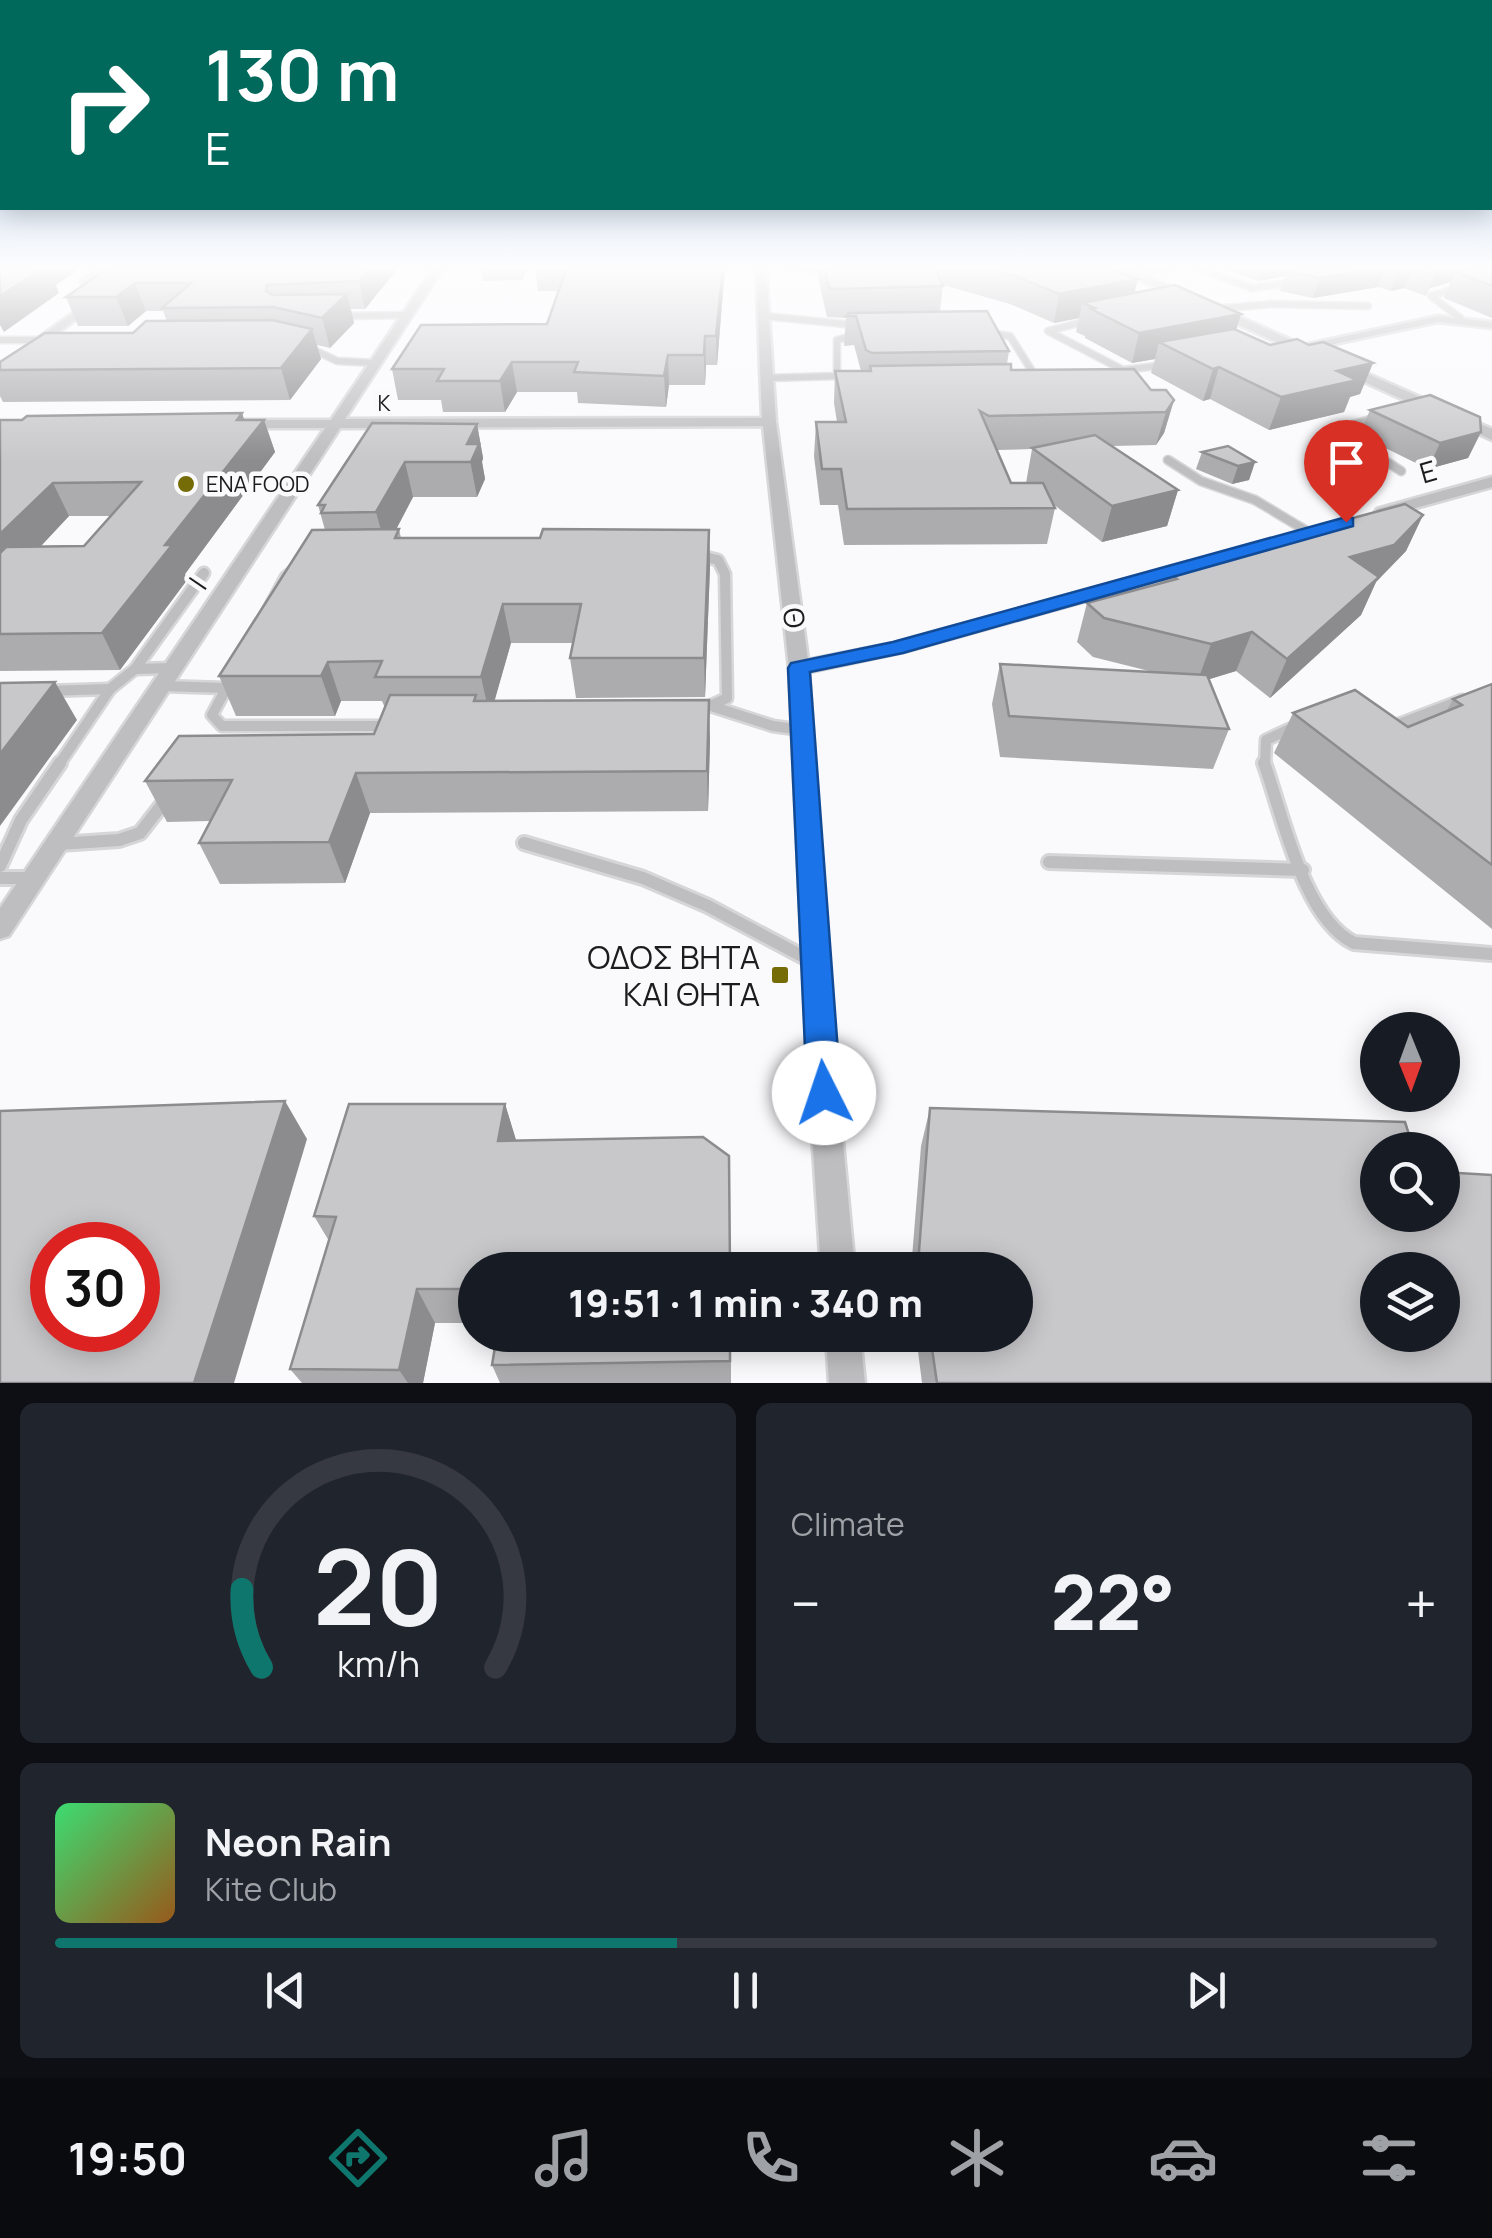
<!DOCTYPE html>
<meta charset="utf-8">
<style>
body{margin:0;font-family:Manrope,sans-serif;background:#20242c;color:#f1f3f6;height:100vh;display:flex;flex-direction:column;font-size:38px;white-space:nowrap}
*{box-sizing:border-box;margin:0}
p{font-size:32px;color:#9ea1a6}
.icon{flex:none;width:55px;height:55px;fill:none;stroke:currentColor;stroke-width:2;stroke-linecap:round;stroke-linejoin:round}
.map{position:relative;height:1383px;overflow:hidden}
.sheet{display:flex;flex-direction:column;gap:20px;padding:20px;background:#0d0f14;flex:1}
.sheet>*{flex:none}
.top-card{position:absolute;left:0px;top:0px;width:1492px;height:210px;box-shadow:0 5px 25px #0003;background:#00695c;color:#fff;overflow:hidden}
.needle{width:65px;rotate:179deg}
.tools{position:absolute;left:1360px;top:1012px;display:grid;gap:20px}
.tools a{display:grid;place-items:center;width:100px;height:100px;border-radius:50%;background:#171b24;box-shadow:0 5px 25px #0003;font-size:50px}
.speed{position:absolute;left:30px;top:1222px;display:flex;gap:20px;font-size:50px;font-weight:700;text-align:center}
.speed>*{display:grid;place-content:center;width:130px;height:130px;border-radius:50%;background:#171b24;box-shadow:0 5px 25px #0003;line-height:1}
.speed .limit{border:15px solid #d22;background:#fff;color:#111}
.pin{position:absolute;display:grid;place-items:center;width:85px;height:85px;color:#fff;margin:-102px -42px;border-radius:50% 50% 50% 0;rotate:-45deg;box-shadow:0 0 10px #0007}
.pin .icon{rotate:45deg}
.me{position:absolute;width:110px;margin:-55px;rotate:356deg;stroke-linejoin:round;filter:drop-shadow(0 0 8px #0008)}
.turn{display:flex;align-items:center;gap:35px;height:210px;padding:0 40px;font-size:45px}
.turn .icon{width:130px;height:130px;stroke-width:2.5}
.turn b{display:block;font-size:70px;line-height:85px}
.big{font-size:75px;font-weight:800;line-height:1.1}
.sheet .tile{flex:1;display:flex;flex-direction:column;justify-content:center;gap:15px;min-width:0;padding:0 35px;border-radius:15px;background:#20242c}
.sheet .dial{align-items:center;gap:0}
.dial svg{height:260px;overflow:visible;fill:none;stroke:#363941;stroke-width:7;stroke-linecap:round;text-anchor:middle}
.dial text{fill:#f1f3f6;stroke:none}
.song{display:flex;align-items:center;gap:30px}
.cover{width:120px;height:120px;border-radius:15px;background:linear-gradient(135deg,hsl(140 70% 55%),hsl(30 70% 35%))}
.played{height:10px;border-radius:5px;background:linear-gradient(90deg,#0f766e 45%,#363941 45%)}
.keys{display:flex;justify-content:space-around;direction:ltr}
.heat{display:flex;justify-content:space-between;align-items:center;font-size:55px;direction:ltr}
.sheet .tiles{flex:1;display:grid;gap:20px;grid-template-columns:1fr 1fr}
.tile:last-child{grid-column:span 2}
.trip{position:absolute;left:458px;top:1252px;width:575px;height:100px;border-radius:50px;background:#171b24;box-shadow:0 5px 25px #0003;font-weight:800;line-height:100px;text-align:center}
.tabs{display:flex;height:160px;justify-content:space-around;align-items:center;background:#090b0e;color:#9ea1a6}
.tabs .icon{width:70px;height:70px}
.tabs .on{color:#0f766e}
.tabs b{font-size:45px;color:#f1f3f6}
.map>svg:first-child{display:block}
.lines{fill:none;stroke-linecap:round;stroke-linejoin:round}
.service-far3-casing{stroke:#d6d6d9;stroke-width:9}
.service-far2-casing{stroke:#d6d6d9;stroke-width:11}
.service-far1-casing{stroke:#d6d6d9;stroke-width:15}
.service-casing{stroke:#d6d6d9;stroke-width:18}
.minor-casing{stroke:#d6d6d9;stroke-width:5}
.tertiary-casing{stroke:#d6d6d9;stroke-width:5}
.service-far3{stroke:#bebec0;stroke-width:6}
.service-far2{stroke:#bebec0;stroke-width:8}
.service-far1{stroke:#bebec0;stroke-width:10}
.service{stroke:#bebec0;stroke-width:12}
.minor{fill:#bebec0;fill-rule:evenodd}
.tertiary{fill:#bebec0;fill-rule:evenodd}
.wall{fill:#acacaf;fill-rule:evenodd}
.shaded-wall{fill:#8c8c8e}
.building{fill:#c8c8cb;stroke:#8c8c8e;stroke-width:2.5;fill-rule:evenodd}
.route{fill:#1a73e8;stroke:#114b97;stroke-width:2.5}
.poi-dot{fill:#756c07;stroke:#fafafd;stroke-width:4}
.labels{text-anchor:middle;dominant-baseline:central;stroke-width:9;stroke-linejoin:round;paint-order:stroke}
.far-street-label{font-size:22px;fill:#1c1c1e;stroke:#fafafd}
.far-poi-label{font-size:22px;fill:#1c1c1e;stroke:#fafafd;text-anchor:start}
.street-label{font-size:28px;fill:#1c1c1e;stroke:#fafafd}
.near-poi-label{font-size:32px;fill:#1c1c1e;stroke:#fafafd;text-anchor:end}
</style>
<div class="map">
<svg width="1492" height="1383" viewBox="0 0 1492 1383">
<rect width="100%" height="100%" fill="#fafafd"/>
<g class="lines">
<defs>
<g id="service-far3">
<polyline points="785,267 828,270"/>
<polyline points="1195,267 1252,288 1295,282"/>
<polyline points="1134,274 1173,267"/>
<polyline points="95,286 83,282 101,267"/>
<polyline points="1457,288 1431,296 1460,318"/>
<polyline points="1213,309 1272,304 1368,306"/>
<polyline points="343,316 407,315"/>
<polyline points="764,316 855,325"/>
<polyline points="1087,321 1048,331 1123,370 1165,365"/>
<polyline points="988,333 1010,336 1037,379"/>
<polyline points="0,340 43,340"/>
<polyline points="306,346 337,361 376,363"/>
<polyline points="767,378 837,376 837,340 856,335"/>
</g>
<g id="service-far2">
<polyline points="1377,418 1346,427 1342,433 1401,471"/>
<polyline points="1168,460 1201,481 1255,500 1310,533"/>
<polyline points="629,556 703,556"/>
</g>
<g id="service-far1">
<polygon points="701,556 718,560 725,574 727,698 699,711 573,714 498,726 222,726 212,715 286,577 301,565 322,558"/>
<polyline points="135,669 172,668"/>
<polyline points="162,686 224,688"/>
<polyline points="46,691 110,689"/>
<polyline points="714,707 773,726 802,730"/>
<polyline points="1394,726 1462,700"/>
<polyline points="58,766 110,689 135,669 204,573"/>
<polyline points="1265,766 1266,740 1294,727"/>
</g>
<g id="service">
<path d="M1264 763C1283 815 1303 918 1354 943L1492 954"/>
<polyline points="524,843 643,878 708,906 815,963"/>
<polyline points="59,844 119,840 140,833 168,797"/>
<polyline points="1049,862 1303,870"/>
<polyline points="0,866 21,820 60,763"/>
<polyline points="0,878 32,878"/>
</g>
<g id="minor">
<polygon points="434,267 444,267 345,419 762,418 756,267 766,267 776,422 808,660 894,643 1187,562 1196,567 1193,571 903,652 809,672 835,1058 855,1270 821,1270 807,1058 789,668 763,426 340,428 9,936 0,939 0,908 325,428 242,428 235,424 242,420 331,420"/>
<polygon points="91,300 100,302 0,375 0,365"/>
<polygon points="1438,316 1492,322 1492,328 1438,322 1301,351 1295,347"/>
<polygon points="1492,477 1492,487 1383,517 1375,512 1377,509"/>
<polygon points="826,1335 860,1335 865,1383 829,1383"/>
</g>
<polygon id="tertiary" points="1111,267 1127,267 1492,429 1492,440"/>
</defs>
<use href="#service-far3" class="service-far3-casing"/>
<use href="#service-far2" class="service-far2-casing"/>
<use href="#service-far1" class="service-far1-casing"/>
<use href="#service" class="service-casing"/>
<use href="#minor" class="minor-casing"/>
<use href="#tertiary" class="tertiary-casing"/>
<use href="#service-far3" class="service-far3"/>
<use href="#service-far2" class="service-far2"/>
<use href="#service-far1" class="service-far1"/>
<use href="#service" class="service"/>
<use href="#minor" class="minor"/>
<use href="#tertiary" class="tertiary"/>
</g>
<g class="wall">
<polygon points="110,267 399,267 365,309 351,309 354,323 330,348 317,345 321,359 290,400 3,402 0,396 0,362 133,333 167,321 163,311 146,311 128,326 78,326 66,297"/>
<polygon points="481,267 528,267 522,280 483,281"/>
<polygon points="535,267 725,267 717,365 706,365 705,385 669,385 666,407 578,403 577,392 517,392 505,412 443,412 441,400 398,400 392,369 547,324 558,291 538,291"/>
<path d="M819 267H1106L1134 293 1236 330 1270 345H1309L1373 363 1360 394 1350 397 1344 412 1269 430 1210 399 1203 401 1151 373 1155 359 1132 363 1085 338V336L1076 332 1079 318 1054 323 1010 304 943 285 940 311 1009 351 1007 364 1011 370 1151 390 1174 400 1164 433 1156 445 1112 446 1178 490 1167 526 1102 542 1053 504 1055 508 1047 544 844 545 838 505H820L814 456 816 422H837L834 403 835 371H861L854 345 844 346 846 318 827 317 818 277ZM1032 449 1026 483H1011L997 450Z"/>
<polygon points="1218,267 1297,267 1297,269 1304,267 1458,267 1456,271 1492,267 1492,318 1444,298 1451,282 1430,288 1426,296 1404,288 1391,291 1378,287 1313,298 1280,291 1285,276 1258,281"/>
<polygon points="1370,410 1481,432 1468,458 1428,469 1359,435"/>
<path d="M242 413 244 420H264L275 452 185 574 187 580 120 670 0 671V420ZM69 516H111L84 546H41Z"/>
<polygon points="477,424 483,458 482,462 485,479 477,497 413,497 396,529 399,529 401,538 540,538 709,530 710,567 705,697 576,698 570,658 573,643 511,643 494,701 710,740 708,811 370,813 345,883 220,884 199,843 210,821 167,822 145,781 374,734 385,708 382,701 341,701 335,716 236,716 219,676 325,530 318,505"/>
<polygon points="1202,452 1255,462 1249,480 1232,484 1196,469"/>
<polygon points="1423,515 1406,551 1376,582 1361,615 1270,698 1236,671 1209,679 1229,729 1213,769 1000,757 992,704 1000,664 1153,672 1093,657 1077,642 1087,603 1160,583 1164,569"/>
<polygon points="1492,684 1492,929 1274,753 1293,713 1408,727 1446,712 1453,699"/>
<polygon points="505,1104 516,1141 475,1270 475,1323 435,1323 423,1383 302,1383 290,1369 329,1241 314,1216"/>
<polygon points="930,1108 1492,1383 922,1383 916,1335 1015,1335 1015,1270 911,1270 921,1146"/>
<polygon points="731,1335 731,1383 500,1383 492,1365"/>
</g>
<g class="shaded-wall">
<polygon points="33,267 82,267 56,285 59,293 4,332 0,325 0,296"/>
<polygon points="371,267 399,267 365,309 359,281"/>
<polygon points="520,267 528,267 522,280"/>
<polygon points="723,267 725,267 717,365 716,336"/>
<polygon points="1263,267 1297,267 1295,273 1287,271 1285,276 1258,281"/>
<polygon points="1386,267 1378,287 1313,298 1320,278"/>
<polygon points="1442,267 1458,267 1451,282 1430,288 1426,296 1439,268"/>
<polygon points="1413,268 1404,288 1391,291 1399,271"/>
<polygon points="1138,279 1131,307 1082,303 1079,318 1054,323 1059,294"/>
<polygon points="135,283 146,311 128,326 116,297"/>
<polygon points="347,294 354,323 330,348 322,318"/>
<polygon points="1241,314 1232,344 1159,342 1155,359 1132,363 1139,333"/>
<polygon points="312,329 321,359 290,400 281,368"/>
<polygon points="705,336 706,365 705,385 704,355"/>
<polygon points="668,355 669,385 666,407 664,376"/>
<polygon points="512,362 517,392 505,412 500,381"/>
<polygon points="1373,363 1360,394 1350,397 1344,412 1269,430 1281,397 1337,371"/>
<polygon points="1219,367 1210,399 1203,401 1213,369"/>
<polygon points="1174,400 1164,433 1156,445 1166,412"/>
<polygon points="242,413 250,438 264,420 275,452 185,574 187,580 120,670 102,633 165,545 237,420"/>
<polygon points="477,424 483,458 482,462 485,479 477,497 467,444"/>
<polygon points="1481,432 1468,458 1428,469 1440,443"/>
<polygon points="405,462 413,497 386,549 376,512"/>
<polygon points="1255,462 1249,480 1232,484 1238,466"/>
<polygon points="53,483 69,516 8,581 0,566 0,534"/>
<polygon points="1178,490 1167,526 1102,542 1112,506"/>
<polygon points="1423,515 1406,551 1376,582 1361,615 1270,698 1287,659 1350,557"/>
<polygon points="709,530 710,567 705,697 704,658"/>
<polygon points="503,604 511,643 490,717 481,677"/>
<polygon points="1252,632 1236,671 1197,683 1211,644"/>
<polygon points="328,662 341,701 335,716 321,676"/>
<polygon points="55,682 77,720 0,826 0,754"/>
<polygon points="709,700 710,740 708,811 707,771"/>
<polygon points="356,773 370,813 345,883 329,842"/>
<polygon points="285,1101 307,1139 234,1383 194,1383"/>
<polygon points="505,1104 517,1143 498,1141"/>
<polygon points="417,1289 435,1323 423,1383 408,1383 399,1370"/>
</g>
<g class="building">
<polygon points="0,267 45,267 0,296"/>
<polygon points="110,267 371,267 359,281 267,285 266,291 273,295 347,294 322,318 273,307 162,308 191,283 135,283 116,297 66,297"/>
<polygon points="567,267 723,267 716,336 705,336 704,355 668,355 664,376 574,372 578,362 512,362 500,381 437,381 444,369 392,369 421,325 547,324"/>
<polygon points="824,267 934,267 943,286 838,289 829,288"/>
<polygon points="981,267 1106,267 1138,279 1059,294 1015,276"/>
<polygon points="1304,267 1385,267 1320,278 1287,271"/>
<polygon points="1387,267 1442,267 1439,268 1435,276 1413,268 1399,271"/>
<polygon points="1475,267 1492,267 1492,286 1456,272"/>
<polygon points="1175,285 1241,314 1139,333 1091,309 1095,308 1082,303"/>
<polygon points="987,311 1009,351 872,353 866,350 856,316 846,316 849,313"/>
<polygon points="272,320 312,329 281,368 0,370 0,362 45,333 133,333 146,321"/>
<polygon points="1234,329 1270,345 1297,339 1309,345 1323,342 1373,363 1337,371 1357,380 1281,397 1219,367 1213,369 1159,342"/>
<polygon points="1011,364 1011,370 1134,369 1151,390 1166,390 1174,400 1166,412 989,416 980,411 1011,483 1043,483 1055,508 847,509 841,469 822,469 816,422 846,422 835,371 871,371 870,366"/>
<polygon points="1430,395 1480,417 1481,432 1440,443 1370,410"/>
<polygon points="242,413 237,420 264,420 165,545 172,545 102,633 0,634 0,553 6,547 84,546 141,482 53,483 0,534 0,420 22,420 27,416"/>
<polygon points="372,423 477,424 467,444 479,444 471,462 405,462 376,512 321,513 325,505 318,505"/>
<polygon points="1095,435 1178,490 1112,506 1032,448"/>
<polygon points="1228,446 1255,462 1238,466 1202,452"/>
<polygon points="1405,504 1423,515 1394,545 1350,557 1379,577 1287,659 1252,632 1211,644 1104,618 1087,603 1177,579 1164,569"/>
<polygon points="399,529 395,538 540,538 543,529 709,530 704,658 570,658 581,604 503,604 481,677 375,677 382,661 328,662 321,676 219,676 312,530"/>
<polygon points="1000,664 1207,675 1229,729 1009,716"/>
<polygon points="55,682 0,754 0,683"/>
<polygon points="1492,684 1492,865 1293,713 1355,690 1408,727 1462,705 1453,699"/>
<polygon points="390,695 476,695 474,701 709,700 707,771 356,773 329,842 199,843 232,780 145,781 179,736 374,734"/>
<path d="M285 1101 194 1383H0V1111ZM52 1245H138V1330H52Z"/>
<polygon points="349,1104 505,1104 498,1141 703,1137 729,1156 730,1270 475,1270 475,1289 417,1289 399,1370 290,1369 336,1217 314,1216"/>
<path d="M930 1108 1405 1122 1414 1150H1378V1215H1442V1172L1492 1175V1383H937L930 1335H1015V1270H921L919 1251ZM1378 1270H1442V1335H1378Z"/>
<polygon points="497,1335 730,1335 730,1361 492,1365"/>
</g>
<linearGradient id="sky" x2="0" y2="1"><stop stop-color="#94b6e2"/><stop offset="0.58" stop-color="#fdfdfe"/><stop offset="1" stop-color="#fdfdfe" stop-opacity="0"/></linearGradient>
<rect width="1492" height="461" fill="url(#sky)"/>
<polygon class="route" points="1346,517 1353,518 1353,526 903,653 810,672 841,1093 836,1104 824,1109 812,1104 807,1093 788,668 791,663 893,642"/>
<g class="poi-dot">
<circle cx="186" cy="484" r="10"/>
<rect x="770" y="965" width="20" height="20" rx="5"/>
</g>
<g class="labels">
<g class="far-street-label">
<text x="384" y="403">Κ</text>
</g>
<g class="far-poi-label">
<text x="206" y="484">ENA FOOD</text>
</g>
<g class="street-label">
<text transform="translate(1428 471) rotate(-16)">Ε</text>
<text transform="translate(197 583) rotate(-56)">Ι</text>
<text transform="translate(793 618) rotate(-97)">Θ</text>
</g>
<g class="near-poi-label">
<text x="760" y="957">ΟΔΟΣ ΒΗΤΑ<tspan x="760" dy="37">ΚΑΙ ΘΗΤΑ</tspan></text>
</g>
</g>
</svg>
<div class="tools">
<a><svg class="needle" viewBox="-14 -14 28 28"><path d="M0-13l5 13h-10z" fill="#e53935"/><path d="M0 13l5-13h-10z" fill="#9ea1a6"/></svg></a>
<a><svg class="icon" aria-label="search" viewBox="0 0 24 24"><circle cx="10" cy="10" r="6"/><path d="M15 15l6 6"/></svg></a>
<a><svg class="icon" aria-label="layers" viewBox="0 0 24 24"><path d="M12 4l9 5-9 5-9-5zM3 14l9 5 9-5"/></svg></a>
</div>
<div class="speed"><div class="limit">30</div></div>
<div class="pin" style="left:1346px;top:522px;background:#d93025"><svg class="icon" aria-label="arrive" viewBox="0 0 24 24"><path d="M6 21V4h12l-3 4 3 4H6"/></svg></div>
<svg class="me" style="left:824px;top:1093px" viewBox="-20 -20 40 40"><circle r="19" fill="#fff"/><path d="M0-13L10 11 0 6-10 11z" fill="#1a73e8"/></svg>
<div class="trip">19:51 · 1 min · 340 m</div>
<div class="top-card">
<div class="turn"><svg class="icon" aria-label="right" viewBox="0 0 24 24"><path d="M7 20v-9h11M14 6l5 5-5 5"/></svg><div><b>130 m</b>Ε</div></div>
</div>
</div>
<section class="sheet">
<div class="tiles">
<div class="tile dial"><svg viewBox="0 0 100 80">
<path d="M14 69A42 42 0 1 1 86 69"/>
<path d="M14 69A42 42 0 0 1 8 45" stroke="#0f766e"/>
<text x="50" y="56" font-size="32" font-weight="700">20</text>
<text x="50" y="72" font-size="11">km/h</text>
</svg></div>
<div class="tile"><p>Climate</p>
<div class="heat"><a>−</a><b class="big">22°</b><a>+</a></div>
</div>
<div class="tile">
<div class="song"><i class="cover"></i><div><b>Neon Rain</b><p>Kite Club</p></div></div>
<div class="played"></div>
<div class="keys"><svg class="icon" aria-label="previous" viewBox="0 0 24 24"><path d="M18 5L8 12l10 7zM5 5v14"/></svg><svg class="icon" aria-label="pause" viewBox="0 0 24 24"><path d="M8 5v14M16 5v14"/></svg><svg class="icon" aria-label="next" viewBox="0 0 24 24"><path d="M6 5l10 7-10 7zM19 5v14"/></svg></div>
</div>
</div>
</section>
<nav class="tabs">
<b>19:50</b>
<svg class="icon on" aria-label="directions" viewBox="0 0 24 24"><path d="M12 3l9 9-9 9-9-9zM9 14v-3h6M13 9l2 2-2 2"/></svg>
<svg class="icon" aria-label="music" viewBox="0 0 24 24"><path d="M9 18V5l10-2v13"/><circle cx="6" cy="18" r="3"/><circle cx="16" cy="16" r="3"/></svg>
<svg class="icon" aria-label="phone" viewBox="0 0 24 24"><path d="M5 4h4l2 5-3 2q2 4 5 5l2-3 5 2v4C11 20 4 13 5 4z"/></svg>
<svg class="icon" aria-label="climate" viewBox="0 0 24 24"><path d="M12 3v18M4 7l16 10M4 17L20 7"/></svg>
<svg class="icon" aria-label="car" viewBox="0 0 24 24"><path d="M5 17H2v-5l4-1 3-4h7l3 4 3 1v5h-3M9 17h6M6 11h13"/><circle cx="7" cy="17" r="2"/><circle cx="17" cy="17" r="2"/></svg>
<svg class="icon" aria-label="filters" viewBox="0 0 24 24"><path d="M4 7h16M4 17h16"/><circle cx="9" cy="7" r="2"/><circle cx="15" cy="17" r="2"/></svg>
</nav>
